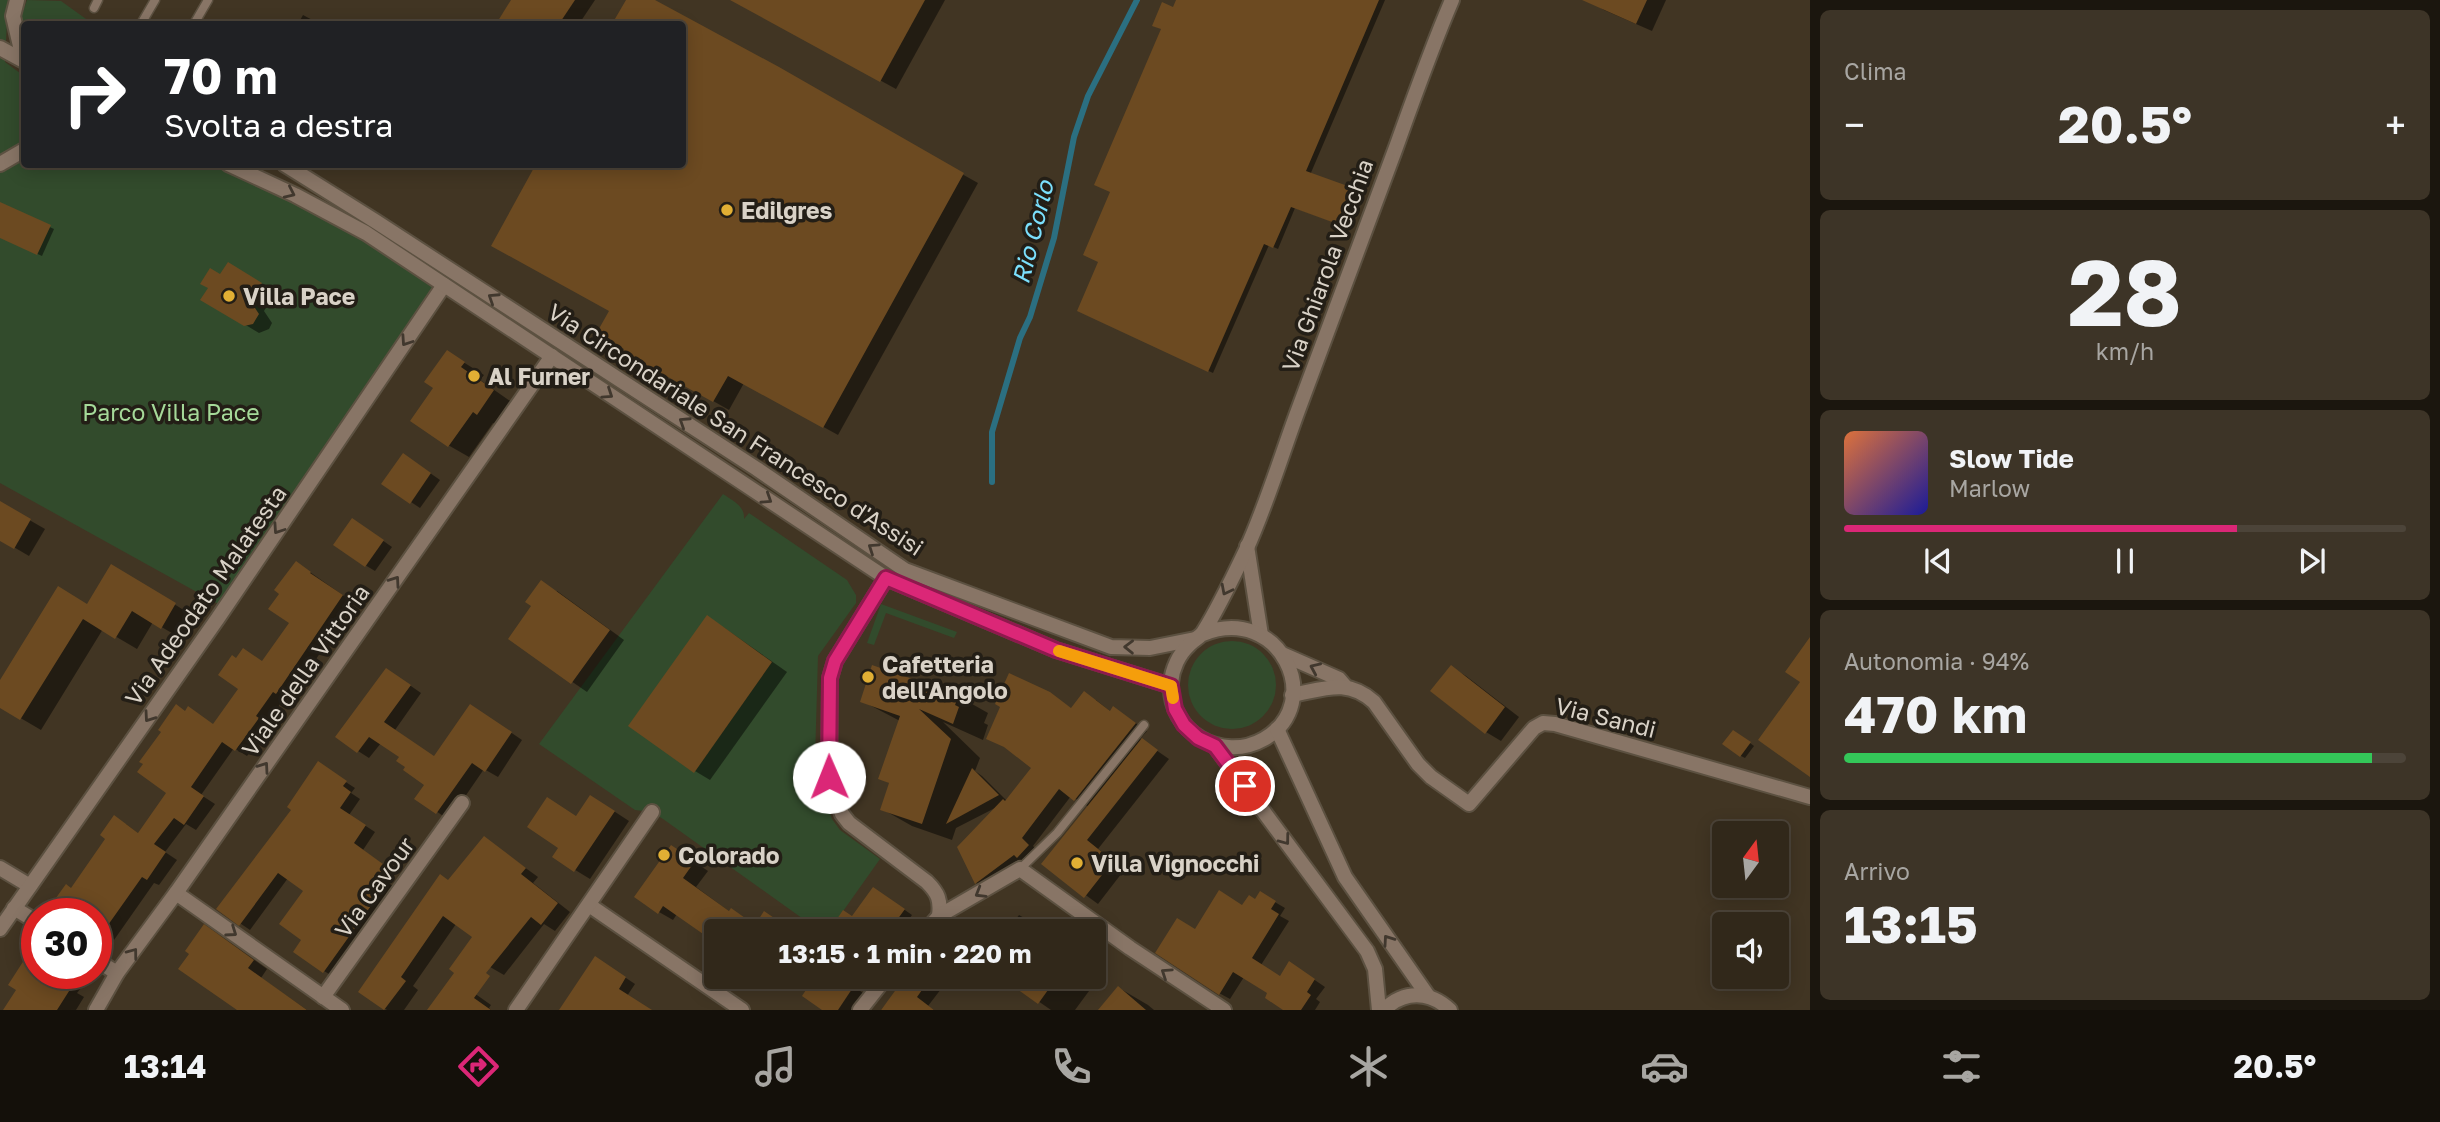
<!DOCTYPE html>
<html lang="it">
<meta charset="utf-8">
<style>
body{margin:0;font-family:"Golos Text",sans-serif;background:#3d3427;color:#f1f3f6;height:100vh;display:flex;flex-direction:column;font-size:26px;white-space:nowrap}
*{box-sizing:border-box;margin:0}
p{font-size:23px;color:#a8a6a2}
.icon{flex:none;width:38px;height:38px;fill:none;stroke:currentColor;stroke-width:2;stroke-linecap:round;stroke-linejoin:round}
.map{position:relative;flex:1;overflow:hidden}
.sheet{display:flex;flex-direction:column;gap:10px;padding:10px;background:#1b160e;width:630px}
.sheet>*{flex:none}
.top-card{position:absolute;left:21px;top:21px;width:665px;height:147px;border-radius:7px;box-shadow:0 4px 18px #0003,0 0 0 2px #4c4439;background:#202124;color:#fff;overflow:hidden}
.needle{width:46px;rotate:15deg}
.fabs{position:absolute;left:1712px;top:821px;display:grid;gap:14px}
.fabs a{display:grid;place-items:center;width:77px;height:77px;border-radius:7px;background:#31281a;box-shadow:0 4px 18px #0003,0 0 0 2px #4c4439;font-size:35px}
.speed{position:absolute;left:21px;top:898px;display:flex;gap:14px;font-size:35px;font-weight:700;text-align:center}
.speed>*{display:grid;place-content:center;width:91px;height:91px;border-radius:50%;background:#31281a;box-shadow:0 4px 18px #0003,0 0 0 2px #4c4439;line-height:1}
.speed .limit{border:10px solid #d22;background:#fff;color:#111}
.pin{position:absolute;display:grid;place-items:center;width:60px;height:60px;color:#fff;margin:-30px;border:4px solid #fff;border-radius:50%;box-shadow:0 2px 7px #0007}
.me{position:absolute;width:77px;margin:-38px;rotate:359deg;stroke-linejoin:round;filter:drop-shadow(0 0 5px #0008)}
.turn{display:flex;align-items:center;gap:24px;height:147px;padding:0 28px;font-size:32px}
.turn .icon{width:91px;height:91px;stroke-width:2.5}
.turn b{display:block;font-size:49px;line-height:60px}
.big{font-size:52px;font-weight:700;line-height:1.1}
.sheet .widget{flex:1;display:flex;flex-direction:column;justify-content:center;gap:10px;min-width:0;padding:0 24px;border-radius:10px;background:#3d3427}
.sheet .dial{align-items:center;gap:0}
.dial b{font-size:91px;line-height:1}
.song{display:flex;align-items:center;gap:21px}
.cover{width:84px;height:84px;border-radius:10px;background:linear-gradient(135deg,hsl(20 70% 55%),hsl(240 70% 35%))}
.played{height:7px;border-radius:4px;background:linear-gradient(90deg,#db2777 70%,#4c4439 70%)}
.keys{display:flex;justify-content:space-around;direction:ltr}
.heat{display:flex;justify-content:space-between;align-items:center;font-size:38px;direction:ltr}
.charge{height:10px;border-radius:5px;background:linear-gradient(90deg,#34c759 94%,#4c4439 0)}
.trip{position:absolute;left:704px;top:919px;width:402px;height:70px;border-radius:7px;background:#31281a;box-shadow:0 4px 18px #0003,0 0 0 2px #4c4439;font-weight:700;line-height:70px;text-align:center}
.tab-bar{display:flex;height:112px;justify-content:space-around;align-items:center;background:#14100a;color:#a8a6a2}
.tab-bar .icon{width:49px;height:49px}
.tab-bar .on{color:#db2777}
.tab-bar b{font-size:32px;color:#f1f3f6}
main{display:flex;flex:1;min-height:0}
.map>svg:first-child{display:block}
.green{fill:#324b2c;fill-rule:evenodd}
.shadow{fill:#0007}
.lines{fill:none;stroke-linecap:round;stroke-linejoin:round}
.stream{stroke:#2b6f81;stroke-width:6}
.building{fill:#6c4a21}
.service-casing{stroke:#5c5141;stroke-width:11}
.minor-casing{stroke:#5c5141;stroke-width:18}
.tertiary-casing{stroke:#5c5141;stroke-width:18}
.service{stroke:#887566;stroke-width:8}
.minor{stroke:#887566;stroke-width:14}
.tertiary{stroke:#887566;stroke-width:14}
.oneway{stroke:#41382e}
.route-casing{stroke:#8e194d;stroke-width:18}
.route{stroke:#db2777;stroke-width:12}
.slow{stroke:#f59e0b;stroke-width:12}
.poi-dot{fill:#e1af34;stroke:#231e16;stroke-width:2.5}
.labels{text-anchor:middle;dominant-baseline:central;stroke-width:7;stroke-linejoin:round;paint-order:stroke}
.poi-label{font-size:23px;font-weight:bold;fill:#d9d2c7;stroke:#231e16;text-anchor:start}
.street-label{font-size:23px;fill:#d9d2c7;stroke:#231e16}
.park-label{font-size:23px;fill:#a5d999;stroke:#231e16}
.water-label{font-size:24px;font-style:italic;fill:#7be0fd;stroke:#231e16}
</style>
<main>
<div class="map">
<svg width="1810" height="1010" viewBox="0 0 1810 1010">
<rect width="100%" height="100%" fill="#413523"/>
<g class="green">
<polygon points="0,0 8,0 5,62 24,76 24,164 248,165 337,208 443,276 222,606 0,483"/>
<polygon points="27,0 61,1 93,24 24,24 24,34 21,17"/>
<path d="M723 494C733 501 745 506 744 519L749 513 847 580 856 595V603L818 656 815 759 818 780 832 819 840 830 880 859 829 931H820L663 819 652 812 635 810 539 744ZM707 616 772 662 694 772Z"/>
<polygon points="881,604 957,632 954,638 886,613 874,645 867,643"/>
<circle cx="1232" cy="685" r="44"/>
</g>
<g class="shadow">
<polygon points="513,0 595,0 579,24 498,24"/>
<polygon points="628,0 651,0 978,183 838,435 744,383 729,410 625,351 682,164 682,24 614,24"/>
<polygon points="742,0 945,0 896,89 755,12"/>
<polygon points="1178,0 1385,0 1310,175 1360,194 1348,227 1295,208 1278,249 1269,245 1213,373 1083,313 1100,261 1112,192"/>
<polygon points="1589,0 1666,0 1652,31 1604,10"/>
<polygon points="303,15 320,24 298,24"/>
<polygon points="0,204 54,229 42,256 0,237"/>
<polygon points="228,264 275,292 264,311 272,323 269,329 259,333 203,299"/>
<polygon points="447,352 484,375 480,380 513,403 498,425 493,423 469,457 448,445 435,388"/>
<polygon points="413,461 440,480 420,508 411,502"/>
<polygon points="0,503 45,529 29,556 0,539"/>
<polygon points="362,526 392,547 375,571 365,565"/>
<polygon points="297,563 354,603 289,699 285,697 266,724 269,726 247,756 234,748 201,795 215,804 196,830 186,824 165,852 177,860 159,885 154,883 114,940 96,930 96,914 72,890 126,824 139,834 169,793 186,712 214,725 241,688 237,660 263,663 291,623"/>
<polygon points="132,578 195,617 182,639 153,622 137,649 103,629 41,730 0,706 0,684"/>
<polygon points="557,591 624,640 587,692 510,639"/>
<polygon points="723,627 787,672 710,780 695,771"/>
<polygon points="1451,667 1466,676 1519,717 1501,741 1486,732"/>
<polygon points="398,677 421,693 395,730 435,758 482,713 522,740 498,777 484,769 449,820 417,798 427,784 407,767 401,757 381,743 369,758 358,751"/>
<polygon points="1049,694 1072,709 1096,700 1111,712 1114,708 1147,731 1140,739 1169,759 1098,849 1125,869 1098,904 1043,864 1089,807 1071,796 1033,846 1040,853 988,890 976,883 997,807 956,828 952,840 912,826 882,809 891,784 880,778 900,721 862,701 958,696 988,713 984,723 988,725 983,740 943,722 980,758 975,771 982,776 1007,801 1033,767"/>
<polygon points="1738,734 1754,746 1745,758 1741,756"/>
<polygon points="327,770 355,788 351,793 360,799 349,815 375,832 363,850 395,874 389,883 396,889 334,977 324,971 304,940 306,891 288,878 250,930 219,909"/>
<polygon points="606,806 629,821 590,879 554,857 577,817"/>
<polygon points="484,838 538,877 533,883 570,912 555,931 544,924 504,975 490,967 474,937 456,924 413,986 418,990 404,1010 387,1010 360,992"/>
<polygon points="672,847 708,871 696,887 730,912 732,910 756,926 765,913 793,931 716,931 716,941 677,914 673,920 659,912 637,897"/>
<polygon points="882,894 912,915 901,931 831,931 854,918"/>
<polygon points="1261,894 1285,908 1280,916 1289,921 1261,965 1280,978 1300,970 1325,987 1316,999 1320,1002 1315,1010 1286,1010 1270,993 1244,977 1230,999 1219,993 1196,931 1256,901"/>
<polygon points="1019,915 1046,931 1008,931"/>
<polygon points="219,935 267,969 261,978 307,1010 239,1010"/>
<polygon points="605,964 635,984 627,996 649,1010 571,1010"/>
<polygon points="1094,965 1103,972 1075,1010 1051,1010 1012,983 1017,976 1094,976"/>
<polygon points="37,973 72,974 68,980 81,988 77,993 84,997 76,1010 5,1010"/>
<polygon points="753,976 775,976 768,985"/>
<polygon points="839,976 863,993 851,1010 825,1010"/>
<polygon points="908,976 951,976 928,1006 934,1010 881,1010"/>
<polygon points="467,988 491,1005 489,1008 491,1010 430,1010"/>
<polygon points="1119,988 1148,1005 1154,1010 1100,1010"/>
</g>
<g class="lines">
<polyline class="stream" points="992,482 992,432 1020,338 1030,317 1054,238 1074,137 1088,96 1137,0"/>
</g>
<g class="building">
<polygon points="511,0 575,0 559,24 496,24"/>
<polygon points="626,0 655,0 779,67 964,173 823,428 728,376 713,402 623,352 624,349 596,334 609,311 491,246 536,164 682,164 682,24 612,24"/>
<polygon points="730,0 925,0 880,82"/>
<polygon points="1176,0 1379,0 1306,171 1356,189 1343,226 1291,207 1273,248 1264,244 1208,372 1077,311 1098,262 1083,255 1110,192 1094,185 1161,29 1152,26 1162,2 1173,7"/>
<polygon points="1582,0 1647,0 1636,24"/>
<polygon points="0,202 51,225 37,255 0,238"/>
<polygon points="228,262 262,283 251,302 259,314 253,324 244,326 200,300 208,288 200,284 210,268 220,274"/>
<polygon points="447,350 465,362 461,367 494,390 477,415 473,412 448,447 410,421 433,388 424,382"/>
<polygon points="403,453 431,473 410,504 381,484"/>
<polygon points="0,501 31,519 14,549 0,541"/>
<polygon points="352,518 384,540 365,567 333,545"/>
<polygon points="296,561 311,572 310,573 343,595 276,694 273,692 256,716 259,718 235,751 222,742 191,787 204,796 184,825 174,818 154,844 166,852 147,880 142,877 96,942 96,914 70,914 53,902 66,884 71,888 105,839 100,835 114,815 138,833 166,793 137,772 143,764 139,762 161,732 158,730 176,704 185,711 188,706 213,724 238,689 218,675 232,655 236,658 243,648 262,661 289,623 268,609 279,594 274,590"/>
<polygon points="111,564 176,603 161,629 132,611 115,639 83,619 20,720 0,708 0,680 58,586 87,604"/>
<polygon points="541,580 610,630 571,684 508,639 531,606 525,602"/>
<polygon points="707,615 772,662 694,773 628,726"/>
<polygon points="1810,637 1810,777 1758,740 1800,682 1785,672"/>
<polygon points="872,665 959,695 955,705 959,707 953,724 919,709 951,739 922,824 880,810 889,783 878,779 900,716 860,702"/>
<polygon points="1451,665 1505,707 1485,734 1430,691"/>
<polygon points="386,668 411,685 384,722 434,756 470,704 512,732 485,772 472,763 436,814 414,799 424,785 403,770 405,767 396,761 399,757 369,737 357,753 335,737"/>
<polygon points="1009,673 1050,692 1071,708 1084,691 1110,711 1113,706 1136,723 1074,801 1059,789 1022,838 1029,845 1017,858 1014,855 975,884 957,847 1003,799 1005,801 1031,768 1004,747 986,739 1000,707 995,704"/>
<polygon points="1733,730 1751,742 1740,757 1722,744"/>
<polygon points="1142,738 1158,750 1087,840 1113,861 1084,898 1041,864"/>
<polygon points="318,761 347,781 343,786 351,792 340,808 366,825 354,843 387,867 380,876 388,882 323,973 293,952 301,940 279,924 303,891 278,873 239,926 216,909 291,810 287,807"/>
<polygon points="972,768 999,795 946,824"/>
<polygon points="590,795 615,811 574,872 552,857 558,848 527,827 547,797 576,816"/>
<polygon points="484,836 526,868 521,874 558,903 541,925 531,917 486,973 490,976 474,998 491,1010 427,1010 454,973 449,969 472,937 443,916 401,977 406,981 384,1010 358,992 440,874 448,880"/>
<polygon points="671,845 695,861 683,878 729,911 731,908 755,925 764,911 793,931 716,931 716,943 663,906 658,914 644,904 634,897"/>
<polygon points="873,887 905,909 889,931 829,931 843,910 852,916"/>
<polygon points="1219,890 1242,905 1249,895 1255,899 1260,891 1276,901 1271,909 1279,914 1252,958 1280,976 1289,961 1315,979 1307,992 1311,995 1301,1010 1283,1010 1265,998 1267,993 1233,972 1219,995 1155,953 1177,918 1195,929"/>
<polygon points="204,924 254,960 248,968 307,1010 237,1010 178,969 189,954 185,951"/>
<polygon points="37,940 37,973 59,973 68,978 64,984 71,988 57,1010 3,1010 16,990 8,985"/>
<polygon points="595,956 626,977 619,989 652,1010 559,1010"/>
<polygon points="815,976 840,976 854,986 838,1010 822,1010 802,996"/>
<polygon points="906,976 932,976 917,997 934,1010 881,1010"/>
<polygon points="999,976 1058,976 1038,1004"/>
<polygon points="1118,986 1146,1010 1098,1010"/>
</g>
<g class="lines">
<defs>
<g id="service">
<polyline points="94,8 98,0"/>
<polyline points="141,24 155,0"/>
<polyline points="194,24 208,0"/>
<polyline points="1020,869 1057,833 1144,725"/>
</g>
<g id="minor">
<path d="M886 578 835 661 830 678 829 777 842 814 849 823 927 882C938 893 941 900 939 916"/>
<polyline points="1282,654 1339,679 1345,686"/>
<path d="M1292 695C1325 689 1347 678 1374 702L1418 764 1431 777 1469 804 1534 728 1543 723 1555 724 1810 797"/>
<polyline points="0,868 30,886"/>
<polyline points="176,893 342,1010"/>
<polyline points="589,905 742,1010"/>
<polyline points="14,908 37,922"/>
<polyline points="0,929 218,618 444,285"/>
<polyline points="926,931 939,916 1020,869 1130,948 1224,1010"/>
<polyline points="96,960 117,973"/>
<polyline points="323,997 462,803"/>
<polyline points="96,1010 117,973 176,893 552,356"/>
<polyline points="516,1010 652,812"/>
<polyline points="860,1010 887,976"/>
</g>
<g id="tertiary">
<polyline points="17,0 13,16 23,59"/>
<polyline points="0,48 24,61"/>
<polyline points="0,164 24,150"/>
<polyline points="228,164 295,195 366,233 886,578 1056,650 1171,686"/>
<polyline points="284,164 375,221 757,469 905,570 1111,647 1150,648 1195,639"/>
<polyline points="1247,546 1261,635"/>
<path d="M1203 634C1280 603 1327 703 1264 739 1222 763 1168 732 1171 683 1172 669 1179 654 1189 645 1194 639 1201 637 1204 631 1220 605 1233 577 1246 550 1267 504 1282 453 1300 405 1331 320 1363 235 1395 150 1413 100 1431 49 1452 0"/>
<polyline points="1277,729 1345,877 1428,996"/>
<polyline points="1215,746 1367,951 1375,969 1379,1010"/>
<path d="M1384 1010C1404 990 1430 991 1450 1010"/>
</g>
</defs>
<use href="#service" class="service-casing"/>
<use href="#minor" class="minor-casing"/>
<use href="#tertiary" class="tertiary-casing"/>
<use href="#service" class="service"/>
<use href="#minor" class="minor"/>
<use href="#tertiary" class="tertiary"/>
</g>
<defs><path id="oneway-chevron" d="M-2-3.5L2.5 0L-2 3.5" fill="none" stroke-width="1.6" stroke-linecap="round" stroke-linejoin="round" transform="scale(1.75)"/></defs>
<g class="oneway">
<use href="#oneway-chevron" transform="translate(290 193) rotate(25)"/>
<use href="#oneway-chevron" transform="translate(493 298) rotate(-147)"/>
<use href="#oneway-chevron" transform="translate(406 341) rotate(124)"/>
<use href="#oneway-chevron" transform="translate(608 394) rotate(34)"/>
<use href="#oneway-chevron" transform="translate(684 422) rotate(-147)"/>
<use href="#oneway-chevron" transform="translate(767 499) rotate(33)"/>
<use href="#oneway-chevron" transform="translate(278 529) rotate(124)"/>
<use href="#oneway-chevron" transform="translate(873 548) rotate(-146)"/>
<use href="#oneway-chevron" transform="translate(395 581) rotate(-55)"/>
<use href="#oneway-chevron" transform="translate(1226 590) rotate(117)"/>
<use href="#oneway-chevron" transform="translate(1129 647) rotate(-179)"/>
<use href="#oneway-chevron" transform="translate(1315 668) rotate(-156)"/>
<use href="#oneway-chevron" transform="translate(149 717) rotate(125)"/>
<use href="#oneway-chevron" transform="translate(264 767) rotate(-55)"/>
<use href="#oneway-chevron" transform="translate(1285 840) rotate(53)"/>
<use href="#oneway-chevron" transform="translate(980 893) rotate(149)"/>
<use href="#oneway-chevron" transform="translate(232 932) rotate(35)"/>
<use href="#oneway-chevron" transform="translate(1388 940) rotate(-125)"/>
<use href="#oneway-chevron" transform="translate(133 953) rotate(-53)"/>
<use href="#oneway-chevron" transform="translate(1166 973) rotate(-146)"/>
</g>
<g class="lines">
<defs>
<polyline id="route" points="829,777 830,678 835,661 886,578 1056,650 1171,686 1175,709 1184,725 1198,738 1215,746 1245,786"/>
</defs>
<use href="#route" class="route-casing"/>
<use href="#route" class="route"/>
<polyline class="slow" points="1059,651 1171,686 1173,698"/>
</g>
<g class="poi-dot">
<circle cx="727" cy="210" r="7"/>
<circle cx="229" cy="296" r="7"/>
<circle cx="474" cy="376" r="7"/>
<circle cx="868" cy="677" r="7"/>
<circle cx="664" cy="855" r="7"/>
<circle cx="1077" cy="863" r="7"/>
</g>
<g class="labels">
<g class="poi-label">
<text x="741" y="210">Edilgres</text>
<text x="243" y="296">Villa Pace</text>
<text x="488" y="376">Al Furner</text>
<text x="882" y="664">Cafetteria<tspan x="882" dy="26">dell'Angolo</tspan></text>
<text x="678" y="855">Colorado</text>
<text x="1091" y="863">Villa Vignocchi</text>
</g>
<g class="street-label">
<text transform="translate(1327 265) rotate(-70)">Via Ghiarola Vecchia</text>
<text transform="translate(736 429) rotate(33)">Via Circondariale San Francesco d'Assisi</text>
<text transform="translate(205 595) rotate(-55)">Via Adeodato Malatesta</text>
<text transform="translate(305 670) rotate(-55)">Viale della Vittoria</text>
<text transform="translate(1606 717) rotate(14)">Via Sandi</text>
<text transform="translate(374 887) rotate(-54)">Via Cavour</text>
</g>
<g class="park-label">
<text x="171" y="412">Parco Villa Pace</text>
</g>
<g class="water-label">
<text transform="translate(1032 232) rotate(-76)">Rio Corlo</text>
</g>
</g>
</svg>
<div class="fabs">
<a><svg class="needle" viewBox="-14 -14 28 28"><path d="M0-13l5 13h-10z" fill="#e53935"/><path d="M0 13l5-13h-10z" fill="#a8a6a2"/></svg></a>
<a><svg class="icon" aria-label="sound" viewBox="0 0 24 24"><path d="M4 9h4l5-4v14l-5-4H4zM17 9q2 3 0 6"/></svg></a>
</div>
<div class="speed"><div class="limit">30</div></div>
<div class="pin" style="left:1245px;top:786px;background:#d93025"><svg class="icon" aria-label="arrive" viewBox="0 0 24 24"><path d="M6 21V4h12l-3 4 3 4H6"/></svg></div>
<svg class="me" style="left:829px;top:777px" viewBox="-20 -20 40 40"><circle r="19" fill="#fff"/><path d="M0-13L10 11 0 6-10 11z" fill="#db2777"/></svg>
<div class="trip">13:15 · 1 min · 220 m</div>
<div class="top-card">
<div class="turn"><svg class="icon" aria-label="right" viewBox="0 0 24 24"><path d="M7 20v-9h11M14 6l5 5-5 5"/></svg><div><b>70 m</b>Svolta a destra</div></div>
</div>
</div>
<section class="sheet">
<div class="widget"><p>Clima</p>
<div class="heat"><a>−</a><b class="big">20.5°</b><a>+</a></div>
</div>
<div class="widget dial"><b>28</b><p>km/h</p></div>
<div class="widget">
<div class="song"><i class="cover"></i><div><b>Slow Tide</b><p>Marlow</p></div></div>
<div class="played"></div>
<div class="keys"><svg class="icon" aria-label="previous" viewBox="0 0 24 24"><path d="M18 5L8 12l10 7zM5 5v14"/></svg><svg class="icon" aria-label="pause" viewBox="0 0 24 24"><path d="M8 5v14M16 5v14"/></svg><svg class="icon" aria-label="next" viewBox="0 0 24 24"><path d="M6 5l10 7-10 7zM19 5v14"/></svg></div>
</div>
<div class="widget"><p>Autonomia · 94%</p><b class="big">470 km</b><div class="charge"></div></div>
<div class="widget"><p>Arrivo</p><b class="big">13:15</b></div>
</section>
</main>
<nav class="tab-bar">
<b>13:14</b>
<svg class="icon on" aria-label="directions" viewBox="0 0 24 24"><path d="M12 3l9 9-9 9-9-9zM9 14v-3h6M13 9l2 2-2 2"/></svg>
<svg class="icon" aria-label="music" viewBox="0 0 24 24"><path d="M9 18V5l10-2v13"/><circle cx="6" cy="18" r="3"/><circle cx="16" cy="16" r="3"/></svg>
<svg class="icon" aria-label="phone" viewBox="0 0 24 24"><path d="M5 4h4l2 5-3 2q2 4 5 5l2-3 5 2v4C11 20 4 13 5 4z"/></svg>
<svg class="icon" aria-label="climate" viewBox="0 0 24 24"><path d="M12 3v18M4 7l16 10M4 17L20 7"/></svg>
<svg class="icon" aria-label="car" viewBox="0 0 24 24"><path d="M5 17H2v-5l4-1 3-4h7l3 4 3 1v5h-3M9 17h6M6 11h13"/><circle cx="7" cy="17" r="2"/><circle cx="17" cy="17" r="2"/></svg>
<svg class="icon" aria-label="filters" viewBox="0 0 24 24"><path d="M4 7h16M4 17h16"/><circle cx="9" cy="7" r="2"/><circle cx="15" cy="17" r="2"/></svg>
<b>20.5°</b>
</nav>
